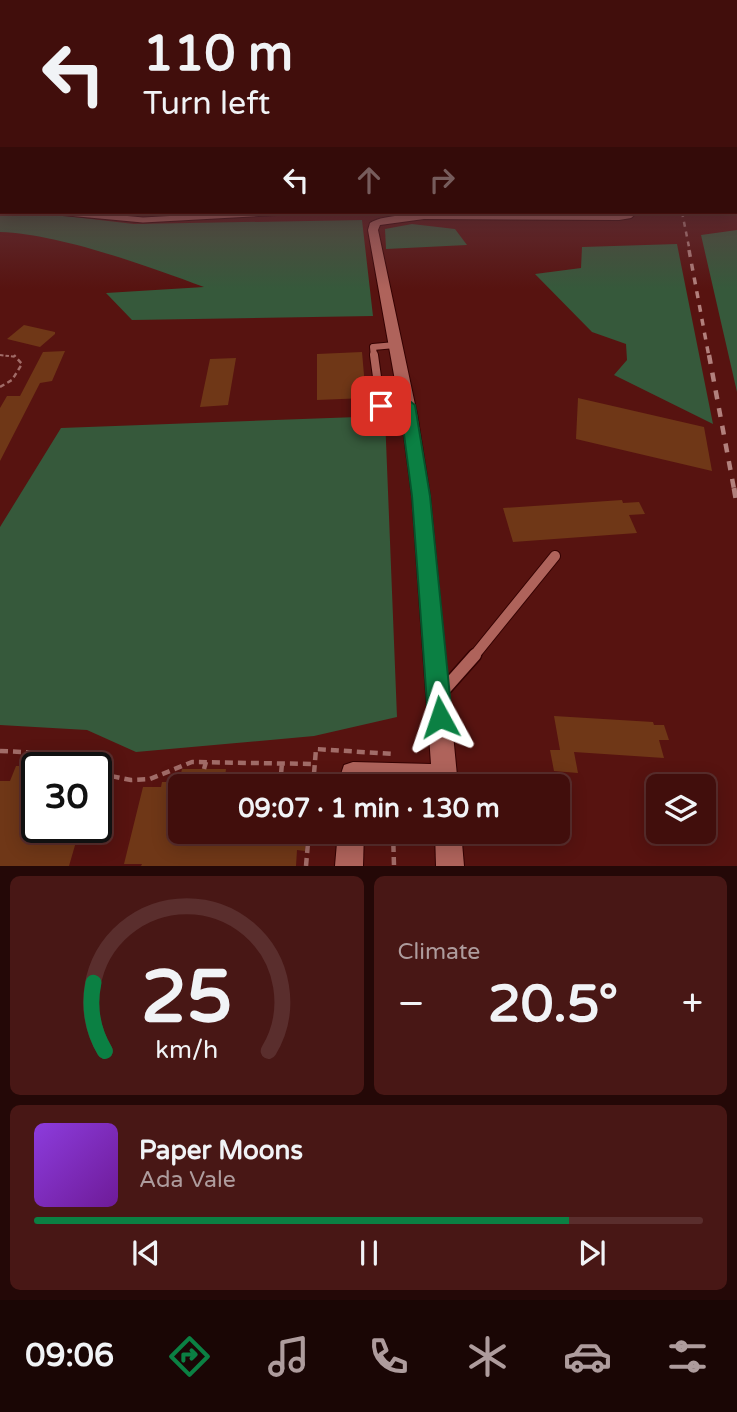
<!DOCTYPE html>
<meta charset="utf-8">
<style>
body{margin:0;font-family:"Varela Round",sans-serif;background:#481715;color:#f1f3f6;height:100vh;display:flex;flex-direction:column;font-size:26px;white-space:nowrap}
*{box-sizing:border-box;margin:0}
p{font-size:23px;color:#ae9c9d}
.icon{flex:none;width:38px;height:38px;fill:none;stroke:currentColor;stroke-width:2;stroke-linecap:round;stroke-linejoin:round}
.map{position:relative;height:866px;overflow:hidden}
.panel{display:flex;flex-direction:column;gap:10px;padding:10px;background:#240807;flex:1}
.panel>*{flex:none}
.guide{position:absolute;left:0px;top:0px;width:738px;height:214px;box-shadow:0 4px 18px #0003,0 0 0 2px #5a2e2d;background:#410e0c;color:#f1f3f6;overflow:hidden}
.fabs{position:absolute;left:646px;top:774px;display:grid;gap:14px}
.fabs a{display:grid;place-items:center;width:70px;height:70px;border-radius:10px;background:#410e0c;box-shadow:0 4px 18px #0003,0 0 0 2px #5a2e2d;font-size:35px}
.speed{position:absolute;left:21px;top:752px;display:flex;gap:14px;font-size:35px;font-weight:700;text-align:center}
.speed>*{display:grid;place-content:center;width:91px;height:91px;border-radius:50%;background:#410e0c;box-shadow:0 4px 18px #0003,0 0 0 2px #5a2e2d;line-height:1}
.speed .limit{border:4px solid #111;border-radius:10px;background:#fff;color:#111}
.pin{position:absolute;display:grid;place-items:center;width:60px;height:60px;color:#fff;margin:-30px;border-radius:14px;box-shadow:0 4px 10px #0006}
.me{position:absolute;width:77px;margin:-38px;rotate:355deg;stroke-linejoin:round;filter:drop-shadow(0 0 5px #0008)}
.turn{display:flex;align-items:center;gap:24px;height:147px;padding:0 28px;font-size:32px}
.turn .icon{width:91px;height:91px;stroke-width:2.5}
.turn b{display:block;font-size:49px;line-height:60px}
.lanes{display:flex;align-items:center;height:66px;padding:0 28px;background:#0003;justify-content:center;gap:35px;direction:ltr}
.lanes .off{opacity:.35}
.big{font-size:52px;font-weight:800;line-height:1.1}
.panel .tile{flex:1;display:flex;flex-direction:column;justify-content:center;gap:10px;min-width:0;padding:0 24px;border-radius:10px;background:#481715}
.panel .dial{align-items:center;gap:0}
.dial svg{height:182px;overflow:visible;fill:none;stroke:#5a2e2d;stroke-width:7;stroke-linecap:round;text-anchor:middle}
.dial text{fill:#f1f3f6;stroke:none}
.song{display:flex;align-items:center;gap:21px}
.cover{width:84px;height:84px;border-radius:10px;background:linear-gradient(135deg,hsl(270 70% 55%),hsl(280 70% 35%))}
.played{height:7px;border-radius:4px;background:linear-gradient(90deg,#0b8043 80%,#5a2e2d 80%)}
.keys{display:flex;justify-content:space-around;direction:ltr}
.heat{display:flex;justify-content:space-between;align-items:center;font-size:38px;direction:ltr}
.panel .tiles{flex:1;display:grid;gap:10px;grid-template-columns:1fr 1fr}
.tile:last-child{grid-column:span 2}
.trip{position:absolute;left:168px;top:774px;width:402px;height:70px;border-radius:10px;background:#410e0c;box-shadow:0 4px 18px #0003,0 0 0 2px #5a2e2d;font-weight:800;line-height:70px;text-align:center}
.tab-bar{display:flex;height:112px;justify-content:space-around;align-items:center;background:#1a0605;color:#ae9c9d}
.tab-bar .icon{width:49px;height:49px}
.tab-bar .current{color:#0b8043}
.tab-bar b{font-size:32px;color:#f1f3f6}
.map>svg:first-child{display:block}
.green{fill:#36593b}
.building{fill:#6f3717}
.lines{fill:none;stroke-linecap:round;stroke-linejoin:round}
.service-far4-casing{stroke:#340202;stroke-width:7}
.service-far3-casing{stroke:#340202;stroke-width:8}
.service-far2-casing{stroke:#340202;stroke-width:10}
.service-far1-casing{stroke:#340202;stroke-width:12}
.service-casing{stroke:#340202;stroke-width:15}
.minor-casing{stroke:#340202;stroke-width:2}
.path-far2{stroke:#a16c68;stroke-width:2;stroke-dasharray:3.5 2;stroke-linecap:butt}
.path-far1{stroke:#a16c68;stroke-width:2.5;stroke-dasharray:5 3.5;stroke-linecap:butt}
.path{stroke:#a16c68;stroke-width:4.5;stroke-dasharray:8 5;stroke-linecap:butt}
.service-far4{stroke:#af635b;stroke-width:5}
.service-far3{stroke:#af635b;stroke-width:6}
.service-far2{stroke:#af635b;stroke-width:8}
.service-far1{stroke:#af635b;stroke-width:10}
.service{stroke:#af635b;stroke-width:12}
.minor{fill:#af635b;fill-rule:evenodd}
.rail-far3{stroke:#b2817d;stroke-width:2.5;stroke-dasharray:5 5;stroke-linecap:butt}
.rail-far2{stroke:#b2817d;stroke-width:3.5;stroke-dasharray:7 7;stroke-linecap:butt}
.rail-far1{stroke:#b2817d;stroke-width:4.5;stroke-dasharray:9 9;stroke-linecap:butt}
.rail{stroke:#b2817d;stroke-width:5;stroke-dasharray:10 10;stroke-linecap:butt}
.route{fill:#0b8043;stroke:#07532c;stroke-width:2}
</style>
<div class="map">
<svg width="737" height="866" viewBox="0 0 737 866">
<rect width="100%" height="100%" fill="#571310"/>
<g class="green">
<path d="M0 211 31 212 134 224 362 220 373 316 132 320 106 293 204 287C147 266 60 234 0 232Z"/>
<polygon points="412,224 455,229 467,245 386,249 385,229"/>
<polygon points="737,230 737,392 701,235"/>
<polygon points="677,244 713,424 614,375 627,360 626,344 592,332 535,274 581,268 582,247"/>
<polygon points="385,416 397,717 314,736 136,752 87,730 0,725 0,527 61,428"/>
</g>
<g class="building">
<polygon points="24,325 55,332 55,334 40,347 7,339"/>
<polygon points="65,351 52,381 40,383 0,461 0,408 7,396 20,396 43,352"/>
<polygon points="362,352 366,398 317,400 317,354"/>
<polygon points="236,358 228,405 200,407 210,359"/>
<polygon points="578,398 704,427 712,471 576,439"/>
<polygon points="622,500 623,503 639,502 645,514 629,515 637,533 513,542 503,508"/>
<polygon points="554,716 653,722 654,725 664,725 669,740 659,740 664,758 574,752 578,773 554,771 550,750 560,750"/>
<polygon points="16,766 37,766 37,828 80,828 69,866 0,866 0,781 10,781"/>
<polygon points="182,769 226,769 224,786 180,786 180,831 306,831 305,851 297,850 296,866 141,866 142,864 124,864 143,787 161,787 162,782 179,782"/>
</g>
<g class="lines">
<defs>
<polyline id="service-far4" points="57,212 143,220 286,212"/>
<polyline id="service-far3" points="374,357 373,347 395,345"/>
<polyline id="service-far2" points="374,355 381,406 407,405"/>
<polyline id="service-far1" points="474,656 555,556"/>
<polyline id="service" points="443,691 475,655"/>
<g id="minor">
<path d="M627 212H638L631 218 619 220 424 219 380 225 378 230 417 414 430 496 458 786H340L341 774 344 765 353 762 431 764 412 496 401 414 368 230 370 223C394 205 577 214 619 214Z"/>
<polygon points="338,831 364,831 363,866 335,866"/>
<polygon points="435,831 461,831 464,866 436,866"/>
</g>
</defs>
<use href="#service-far4" class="service-far4-casing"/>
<use href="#service-far3" class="service-far3-casing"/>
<use href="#service-far2" class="service-far2-casing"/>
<use href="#service-far1" class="service-far1-casing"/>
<use href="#service" class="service-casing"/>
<use href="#minor" class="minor-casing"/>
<polyline class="path-far2" points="0,355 16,357"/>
<polyline class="path-far1" points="0,387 12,380 22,364 14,355"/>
<g class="path">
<polyline points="0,751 68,754 111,776 131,780 150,779 192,762 315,764"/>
<polyline points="36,766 41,751"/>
<polyline points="204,769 206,762"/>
<polyline points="280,786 282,763"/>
<polyline points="313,786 316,749 393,754"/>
<polyline points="393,831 394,866"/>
<polyline points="306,866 309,831"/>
</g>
<use href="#service-far4" class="service-far4"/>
<use href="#service-far3" class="service-far3"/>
<use href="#service-far2" class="service-far2"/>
<use href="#service-far1" class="service-far1"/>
<use href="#service" class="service"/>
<use href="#minor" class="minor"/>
<polyline class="rail-far3" points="682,212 690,252"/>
<polyline class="rail-far2" points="689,250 709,357"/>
<polyline class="rail-far1" points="709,355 734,489"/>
<polyline class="rail" points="734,488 737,505"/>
</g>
<linearGradient id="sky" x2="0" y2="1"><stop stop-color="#300a09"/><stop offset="0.58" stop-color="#633942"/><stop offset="1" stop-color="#633942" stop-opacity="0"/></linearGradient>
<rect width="737" height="289" fill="url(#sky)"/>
<polygon class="route" points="407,399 415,405 430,496 452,717 448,726 440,729 432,726 428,717 412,496 401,411 381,412 373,406 381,401"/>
</svg>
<div class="fabs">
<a><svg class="icon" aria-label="layers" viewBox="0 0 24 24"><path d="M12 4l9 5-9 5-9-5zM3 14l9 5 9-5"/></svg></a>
</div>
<div class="speed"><div class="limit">30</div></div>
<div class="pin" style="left:381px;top:406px;background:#d93025"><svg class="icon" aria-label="arrive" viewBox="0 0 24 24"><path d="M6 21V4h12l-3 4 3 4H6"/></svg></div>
<svg class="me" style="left:440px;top:717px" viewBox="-20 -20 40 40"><path d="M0-17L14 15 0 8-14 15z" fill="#0b8043" stroke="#fff" stroke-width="4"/></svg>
<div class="trip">09:07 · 1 min · 130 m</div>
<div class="guide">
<div class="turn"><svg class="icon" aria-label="left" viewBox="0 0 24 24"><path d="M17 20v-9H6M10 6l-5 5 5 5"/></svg><div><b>110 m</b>Turn left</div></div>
<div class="lanes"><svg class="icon" aria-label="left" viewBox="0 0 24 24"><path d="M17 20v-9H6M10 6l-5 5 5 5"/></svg><svg class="icon off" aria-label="ahead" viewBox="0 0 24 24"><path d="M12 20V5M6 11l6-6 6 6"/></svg><svg class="icon off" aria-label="right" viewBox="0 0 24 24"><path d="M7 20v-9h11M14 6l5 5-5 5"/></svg></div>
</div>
</div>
<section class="panel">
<div class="tiles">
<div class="tile dial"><svg viewBox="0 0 100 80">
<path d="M14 69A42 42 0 1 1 86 69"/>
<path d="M14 69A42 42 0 0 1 9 39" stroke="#0b8043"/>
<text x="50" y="56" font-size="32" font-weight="700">25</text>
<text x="50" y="72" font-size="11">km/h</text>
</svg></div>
<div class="tile"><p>Climate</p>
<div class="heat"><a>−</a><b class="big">20.5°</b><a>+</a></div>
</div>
<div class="tile">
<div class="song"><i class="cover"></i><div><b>Paper Moons</b><p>Ada Vale</p></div></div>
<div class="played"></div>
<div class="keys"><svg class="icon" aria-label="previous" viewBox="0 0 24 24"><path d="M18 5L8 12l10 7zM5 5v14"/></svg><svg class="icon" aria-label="pause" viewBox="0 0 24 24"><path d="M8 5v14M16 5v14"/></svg><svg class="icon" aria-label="next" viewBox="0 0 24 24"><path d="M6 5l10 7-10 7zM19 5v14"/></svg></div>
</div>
</div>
</section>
<nav class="tab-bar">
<b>09:06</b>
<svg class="icon current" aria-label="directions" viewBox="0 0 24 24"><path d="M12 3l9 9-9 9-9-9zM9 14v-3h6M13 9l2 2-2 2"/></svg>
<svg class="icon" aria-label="music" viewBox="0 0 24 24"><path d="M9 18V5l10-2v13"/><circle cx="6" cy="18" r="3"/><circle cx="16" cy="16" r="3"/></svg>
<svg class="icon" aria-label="phone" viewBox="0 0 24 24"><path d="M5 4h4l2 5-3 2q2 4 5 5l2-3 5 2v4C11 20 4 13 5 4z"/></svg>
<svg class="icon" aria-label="climate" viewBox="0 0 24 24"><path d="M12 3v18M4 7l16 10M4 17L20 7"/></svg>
<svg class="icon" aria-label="car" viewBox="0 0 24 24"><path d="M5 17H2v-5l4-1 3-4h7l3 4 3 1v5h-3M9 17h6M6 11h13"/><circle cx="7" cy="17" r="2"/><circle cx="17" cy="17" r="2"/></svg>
<svg class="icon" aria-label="filters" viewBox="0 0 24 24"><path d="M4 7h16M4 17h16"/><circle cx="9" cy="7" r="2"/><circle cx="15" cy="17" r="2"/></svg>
</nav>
